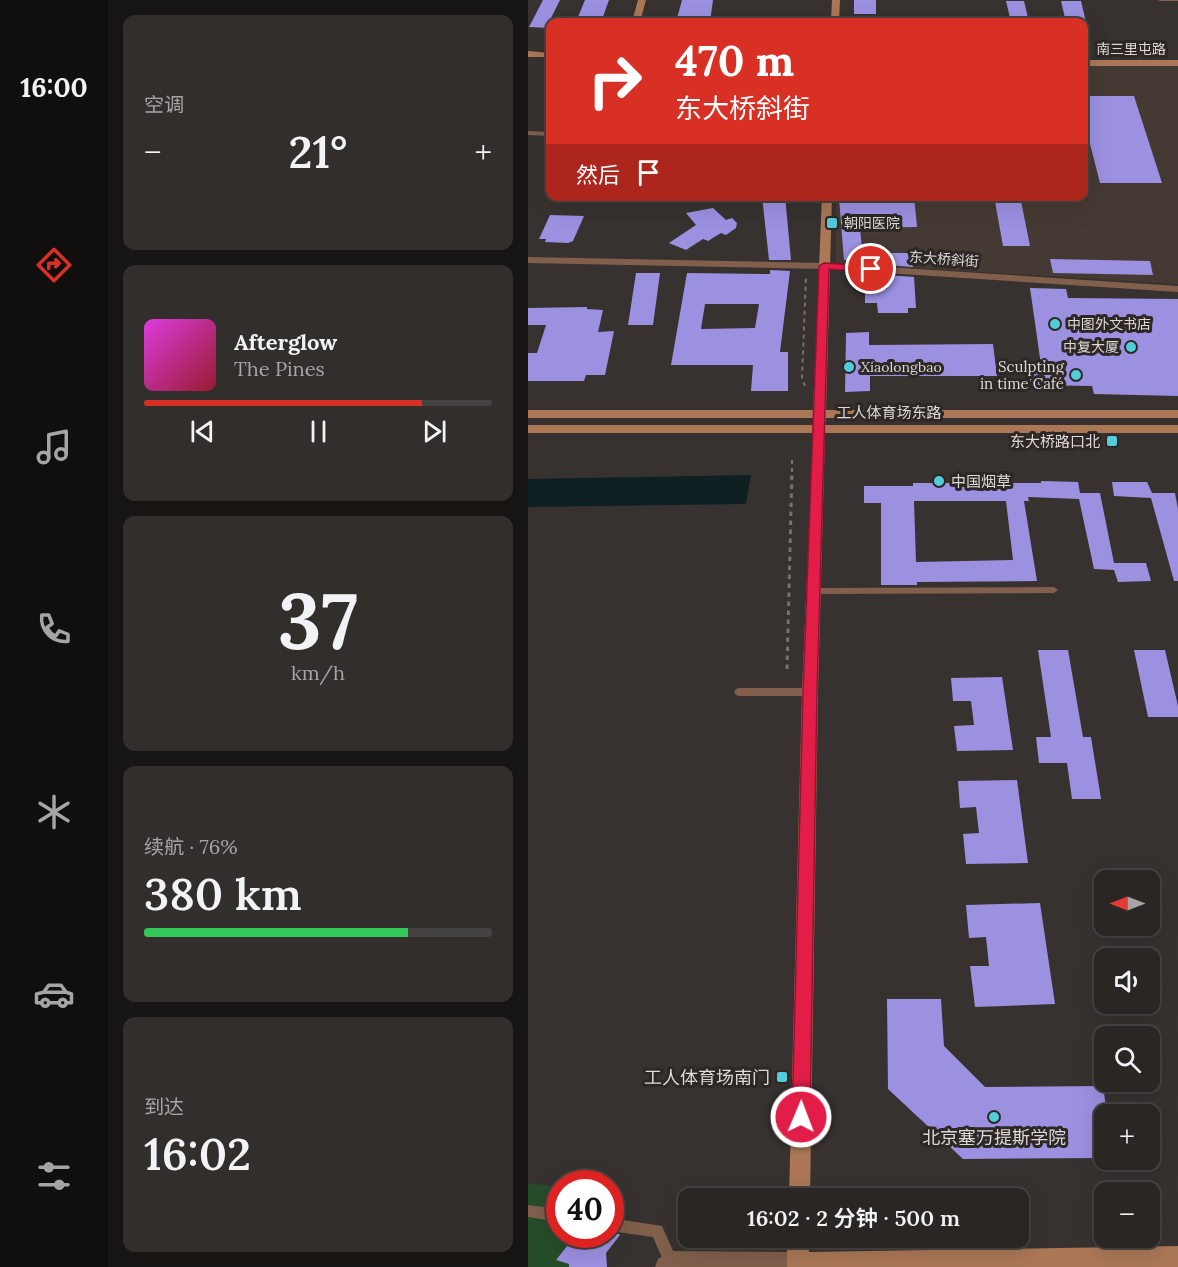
<!DOCTYPE html>
<html lang="zh">
<meta charset="utf-8">
<style>
body{margin:0;font-family:Lora,"Noto Sans SC",serif;background:#312e2b;color:#f1f3f6;height:100vh;display:flex;flex-direction:column;font-size:22px;white-space:nowrap}
*{box-sizing:border-box;margin:0}
p{font-size:20px;color:#a5a5a6}
.icon{flex:none;width:33px;height:33px;fill:none;stroke:currentColor;stroke-width:2;stroke-linecap:round;stroke-linejoin:round}
.map{position:relative;flex:1;overflow:hidden}
.details{display:flex;flex-direction:column;gap:15px;padding:15px;background:#171513;width:420px}
.details>*{flex:none}
.hud{position:absolute;left:18px;top:18px;width:542px;height:183px;border-radius:12px;box-shadow:0 6px 24px #0002,0 0 0 2px #454341;background:#d93025;color:#fff;overflow:hidden}
.needle{width:39px;rotate:270deg}
.fabs{position:absolute;left:566px;top:870px;display:grid;gap:12px}
.fabs a{display:grid;place-items:center;width:66px;height:66px;border-radius:12px;background:#292623;box-shadow:0 6px 24px #0002,0 0 0 2px #454341;font-size:30px}
.speed{position:absolute;left:18px;top:1170px;display:flex;gap:12px;font-size:30px;font-weight:700;text-align:center}
.speed>*{display:grid;place-content:center;width:78px;height:78px;border-radius:50%;background:#292623;box-shadow:0 6px 24px #0002,0 0 0 2px #454341;line-height:1}
.speed .limit{border:9px solid #d22;background:#fff;color:#111}
.pin{position:absolute;display:grid;place-items:center;width:51px;height:51px;color:#fff;margin:-26px;border:3px solid #fff;border-radius:50%;box-shadow:0 2px 6px #0007}
.me{position:absolute;width:66px;margin:-33px;rotate:1deg;stroke-linejoin:round;filter:drop-shadow(0 0 4px #0008)}
.turn{display:flex;align-items:center;gap:21px;height:126px;padding:0 30px;font-size:27px}
.turn .icon{width:78px;height:78px;stroke-width:2.5}
.turn b{display:block;font-size:42px;line-height:51px}
.then{display:flex;align-items:center;height:57px;padding:0 30px;background:#0003;gap:12px;font-size:22px}
.big{font-size:45px;font-weight:600;line-height:1.1}
.details .card{flex:1;display:flex;flex-direction:column;justify-content:center;gap:9px;min-width:0;padding:0 21px;border-radius:12px;background:#312e2b}
.details .dial{align-items:center;gap:0}
.dial b{font-size:78px;line-height:1}
.song{display:flex;align-items:center;gap:18px}
.cover{width:72px;height:72px;border-radius:9px;background:linear-gradient(135deg,hsl(300 70% 55%),hsl(350 70% 35%))}
.played{height:6px;border-radius:3px;background:linear-gradient(90deg,#d93025 80%,#454341 80%)}
.keys{display:flex;justify-content:space-around;direction:ltr}
.heat{display:flex;justify-content:space-between;align-items:center;font-size:33px;direction:ltr}
.charge{height:9px;border-radius:4px;background:linear-gradient(90deg,#34c759 76%,#454341 0)}
.trip{position:absolute;left:150px;top:1188px;width:351px;height:60px;border-radius:12px;background:#292623;box-shadow:0 6px 24px #0002,0 0 0 2px #454341;font-weight:600;line-height:60px;text-align:center}
main{display:flex;flex:1;min-height:0}
.tabs{display:flex;flex-direction:column;width:108px;justify-content:space-around;align-items:center;background:#100f0e;color:#a5a5a6}
.tabs .icon{width:42px;height:42px}
.tabs .active{color:#d93025}
.tabs b{font-size:27px;color:#f1f3f6}
.map>svg:first-child{display:block}
.built{fill:#453a33}
.green{fill:#264d29}
.water{fill:#0e2022}
.building{fill:#9c90e1;fill-rule:evenodd}
.lines{fill:none;stroke-linecap:round;stroke-linejoin:round}
.path-far1{stroke:#777270;stroke-width:2;stroke-dasharray:4 4;stroke-linecap:butt}
.path{stroke:#777270;stroke-width:3;stroke-dasharray:4.5 4.5;stroke-linecap:butt}
.lane{fill:#815f4c;fill-rule:evenodd}
.street{fill:#815f4c;fill-rule:evenodd}
.secondary{fill:#ab7757;fill-rule:evenodd}
.route{fill:#e11d48;stroke:#92132f;stroke-width:1.5}
.poi-dot{fill:#52cbda;stroke:#2d2825;stroke-width:2}
.labels{text-anchor:middle;dominant-baseline:central;stroke-width:6;stroke-linejoin:round;paint-order:stroke}
.far-street-label{font-size:14px;fill:#ddd9d7;stroke:#2d2825}
.far-poi-label{font-size:14px;fill:#ddd9d7;stroke:#2d2825;text-anchor:start}
.poi-label{font-size:15px;fill:#ddd9d7;stroke:#2d2825;text-anchor:end}
.street-label{font-size:15px;fill:#ddd9d7;stroke:#2d2825}
.near-poi-label{font-size:18px;fill:#ddd9d7;stroke:#2d2825;text-anchor:end}
</style>
<main>
<nav class="tabs">
<b>16:00</b>
<svg class="icon active" aria-label="directions" viewBox="0 0 24 24"><path d="M12 3l9 9-9 9-9-9zM9 14v-3h6M13 9l2 2-2 2"/></svg>
<svg class="icon" aria-label="music" viewBox="0 0 24 24"><path d="M9 18V5l10-2v13"/><circle cx="6" cy="18" r="3"/><circle cx="16" cy="16" r="3"/></svg>
<svg class="icon" aria-label="phone" viewBox="0 0 24 24"><path d="M5 4h4l2 5-3 2q2 4 5 5l2-3 5 2v4C11 20 4 13 5 4z"/></svg>
<svg class="icon" aria-label="climate" viewBox="0 0 24 24"><path d="M12 3v18M4 7l16 10M4 17L20 7"/></svg>
<svg class="icon" aria-label="car" viewBox="0 0 24 24"><path d="M5 17H2v-5l4-1 3-4h7l3 4 3 1v5h-3M9 17h6M6 11h13"/><circle cx="7" cy="17" r="2"/><circle cx="17" cy="17" r="2"/></svg>
<svg class="icon" aria-label="filters" viewBox="0 0 24 24"><path d="M4 7h16M4 17h16"/><circle cx="9" cy="7" r="2"/><circle cx="15" cy="17" r="2"/></svg>
</nav>
<section class="details">
<div class="card"><p>空调</p>
<div class="heat"><a>−</a><b class="big">21°</b><a>+</a></div>
</div>
<div class="card">
<div class="song"><i class="cover"></i><div><b>Afterglow</b><p>The Pines</p></div></div>
<div class="played"></div>
<div class="keys"><svg class="icon" aria-label="previous" viewBox="0 0 24 24"><path d="M18 5L8 12l10 7zM5 5v14"/></svg><svg class="icon" aria-label="pause" viewBox="0 0 24 24"><path d="M8 5v14M16 5v14"/></svg><svg class="icon" aria-label="next" viewBox="0 0 24 24"><path d="M6 5l10 7-10 7zM19 5v14"/></svg></div>
</div>
<div class="card dial"><b>37</b><p>km/h</p></div>
<div class="card"><p>续航 · 76%</p><b class="big">380 km</b><div class="charge"></div></div>
<div class="card"><p>到达</p><b class="big">16:02</b></div>
</section>
<div class="map">
<svg width="650" height="1267" viewBox="0 0 650 1267">
<rect width="100%" height="100%" fill="#37322f"/>
<polygon class="built" points="555,65 650,65 650,284 308,263 308,197 555,196"/>
<polygon class="green" points="0,1183 31,1187 32,1234 81,1235 65,1267 0,1267"/>
<polygon class="water" points="223,475 218,504 0,507 0,479"/>
<g class="building">
<polygon points="15,0 32,0 22,20 22,28 1,27"/>
<polygon points="57,0 81,0 73,22 48,22"/>
<polygon points="154,0 185,0 182,22 148,22"/>
<rect x="326" y="0" width="22" height="14"/>
<polygon points="478,1 496,1 501,22 483,22"/>
<polygon points="533,1 553,1 558,22 538,22"/>
<polygon points="555,96 606,96 634,183 572,183 559,132 555,132"/>
<polygon points="234,196 257,196 263,260 241,260"/>
<polygon points="386,196 389,227 332,228 335,260 316,260 311,198"/>
<polygon points="466,196 492,196 502,246 475,246"/>
<polygon points="185,208 198,220 204,218 209,223 208,228 198,235 193,233 180,241 175,239 158,250 141,243 168,225 158,213"/>
<polygon points="22,215 56,216 45,241 40,243 17,242 18,239 11,239"/>
<polygon points="357,253 384,253 385,267 358,265"/>
<polygon points="522,259 622,261 625,275 525,273"/>
<path d="M242 270 262 271 252 352H260V391H223L225 365H143L159 273 242 274ZM177 304H231L227 328 173 329Z"/>
<polygon points="108,273 132,273 125,325 100,325"/>
<polygon points="359,275 386,277 388,308 380,308 380,313 350,313 349,303 337,303 337,289 359,289"/>
<polygon points="502,288 538,289 540,298 650,299 650,396 566,394 564,386 503,385 501,372 514,372"/>
<polygon points="59,307 59,309 75,310 70,332 86,331 77,375 58,375 56,381 0,381 0,353 9,353 18,325 0,325 0,308"/>
<polygon points="341,332 341,345 465,344 469,376 342,376 342,391 317,392 318,333"/>
<path d="M513 481 550 482 552 493H572L586 563H618L623 581 590 582 586 570 566 569 551 499 500 497 501 501H496L509 581 389 582V585H353V503H336V486H385V483H513ZM386 501H478L485 560 388 562Z"/>
<polygon points="584,482 619,482 624,493 647,493 650,509 650,581 646,581 623,498 586,496"/>
<polygon points="510,650 540,650 555,737 563,737 573,799 544,799 539,763 511,763 508,737 523,737"/>
<polygon points="606,650 637,650 650,706 650,717 620,717"/>
<polygon points="474,677 485,750 429,751 426,726 446,725 443,701 425,701 423,678"/>
<polygon points="489,780 500,863 438,864 435,834 451,833 448,807 432,808 430,781"/>
<polygon points="512,903 527,1004 447,1007 442,966 461,966 458,937 441,938 438,905"/>
<polygon points="359,999 413,999 416,1046 457,1087 575,1086 579,1114 576,1114 576,1158 435,1159 360,1089"/>
<polygon points="41,1234 91,1234 92,1235 78,1253 79,1267 41,1267 41,1264 28,1260 40,1245"/>
</g>
<g class="lines">
<g class="path-far1">
<polyline points="277,386 274,378 278,276"/>
<polyline points="264,472 264,456"/>
</g>
<polyline class="path" points="259,669 264,471"/>
<g class="lane">
<polygon points="630,0 650,0 650,1 632,1"/>
<polygon points="0,131 22,132 22,136 0,135"/>
<polygon points="526,587 530,590 526,593 285,594 281,591 285,588"/>
<polygon points="211,688 282,688 285,689 287,692 285,695 282,696 211,696 208,695 206,692 208,689"/>
<polygon points="0,1205 32,1209 32,1222 0,1217"/>
<polygon points="82,1218 134,1226 150,1262 148,1267 138,1267 125,1237 82,1231"/>
</g>
<g class="street">
<polygon points="0,257 296,263 650,286 650,292 296,269 0,263"/>
<polygon points="143,1251 270,1252 278,1255 281,1263 279,1267 127,1267 130,1259"/>
</g>
<g class="secondary">
<polygon points="110,0 118,0 112,22 104,22"/>
<polygon points="304,0 312,0 311,22 303,22"/>
<polygon points="0,51 22,53 22,57 0,57"/>
<rect x="555" y="60" width="95" height="6"/>
<polygon points="294,196 304,196 298,410 650,410 650,418 298,418 297,425 650,425 650,433 297,433 290,692 282,1198 261,1198 274,692 285,433 0,433 0,425 285,425 285,418 0,418 0,410 285,410"/>
<polygon points="259,1238 281,1238 281,1252 650,1246 650,1267 259,1267"/>
</g>
</g>
<polygon class="route" points="296,263 343,266 348,269 343,272 301,269 289,692 282,1117 280,1124 273,1127 267,1124 264,1117 275,692 291,266"/>
<g class="poi-dot">
<rect x="298" y="217" width="12" height="12" rx="3"/>
<circle cx="527" cy="324" r="6"/>
<circle cx="603" cy="347" r="6"/>
<circle cx="321" cy="367" r="6"/>
<circle cx="548" cy="375" r="6"/>
<rect x="578" y="435" width="12" height="12" rx="3"/>
<circle cx="411" cy="481" r="6"/>
<rect x="248" y="1071" width="12" height="12" rx="3"/>
<circle cx="466" cy="1117" r="6"/>
</g>
<g class="labels">
<g class="far-street-label">
<text x="603" y="49">南三里屯路</text>
<text transform="translate(416 259) rotate(4)">东大桥斜街</text>
</g>
<g class="far-poi-label">
<text x="316" y="223">朝阳医院</text>
<text x="539" y="324">中图外文书店</text>
<text x="591" y="347" text-anchor="end">中复大厦</text>
<text x="333" y="367">Xiaolongbao</text>
</g>
<g class="poi-label">
<text x="536" y="366">Sculpting<tspan x="536" dy="17">in time Café</tspan></text>
<text x="572" y="441">东大桥路口北</text>
<text x="423" y="481" text-anchor="start">中国烟草</text>
</g>
<g class="street-label">
<text x="361" y="412">工人体育场东路</text>
</g>
<g class="near-poi-label">
<text x="242" y="1077">工人体育场南门</text>
<text x="466" y="1137" text-anchor="middle">北京塞万提斯学院</text>
</g>
</g>
</svg>
<div class="fabs">
<a><svg class="needle" viewBox="-14 -14 28 28"><path d="M0-13l5 13h-10z" fill="#e53935"/><path d="M0 13l5-13h-10z" fill="#a5a5a6"/></svg></a>
<a><svg class="icon" aria-label="sound" viewBox="0 0 24 24"><path d="M4 9h4l5-4v14l-5-4H4zM17 9q2 3 0 6"/></svg></a>
<a><svg class="icon" aria-label="search" viewBox="0 0 24 24"><circle cx="10" cy="10" r="6"/><path d="M15 15l6 6"/></svg></a>
<a>+</a>
<a>−</a>
</div>
<div class="speed"><div class="limit">40</div></div>
<div class="pin" style="left:343px;top:269px;background:#d93025"><svg class="icon" aria-label="arrive" viewBox="0 0 24 24"><path d="M6 21V4h12l-3 4 3 4H6"/></svg></div>
<svg class="me" style="left:273px;top:1117px" viewBox="-20 -20 40 40"><circle r="17" fill="#e11d48" stroke="#fff" stroke-width="3"/><path d="M0-11L8 9 0 5-8 9z" fill="#fff"/></svg>
<div class="trip">16:02 · 2 分钟 · 500 m</div>
<div class="hud">
<div class="turn"><svg class="icon" aria-label="right" viewBox="0 0 24 24"><path d="M7 20v-9h11M14 6l5 5-5 5"/></svg><div><b>470 m</b>东大桥斜街</div></div>
<div class="then">然后<svg class="icon" aria-label="arrive" viewBox="0 0 24 24"><path d="M6 21V4h12l-3 4 3 4H6"/></svg></div>
</div>
</div>
</main>
